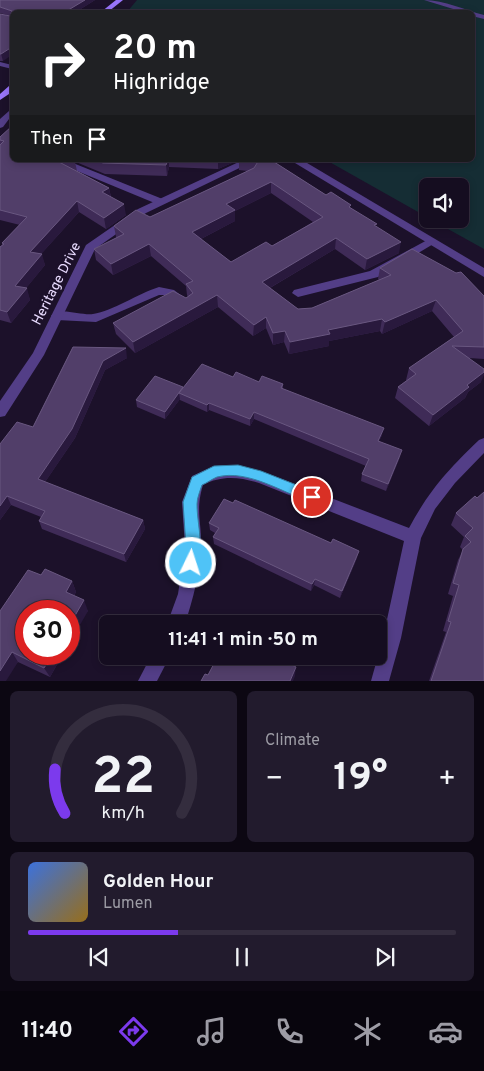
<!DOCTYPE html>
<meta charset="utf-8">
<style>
body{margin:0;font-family:Overpass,sans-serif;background:#221b2d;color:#f1f3f6;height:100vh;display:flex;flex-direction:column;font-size:19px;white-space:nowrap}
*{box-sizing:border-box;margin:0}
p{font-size:16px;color:#9d9ca5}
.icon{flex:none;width:28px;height:28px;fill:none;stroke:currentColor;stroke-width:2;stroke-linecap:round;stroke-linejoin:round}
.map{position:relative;height:681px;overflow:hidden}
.side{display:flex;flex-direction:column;gap:10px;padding:10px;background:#0c0712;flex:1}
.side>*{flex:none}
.banner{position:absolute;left:10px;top:10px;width:465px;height:152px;border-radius:8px;box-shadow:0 2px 8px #0003,0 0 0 1px #342d3e;background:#202124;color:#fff;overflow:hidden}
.controls{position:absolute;left:419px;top:178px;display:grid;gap:10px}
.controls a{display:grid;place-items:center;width:50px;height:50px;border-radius:8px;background:#150d20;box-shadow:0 2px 8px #0003,0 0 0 1px #342d3e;font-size:25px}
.speed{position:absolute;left:15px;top:600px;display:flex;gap:10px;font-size:25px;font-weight:700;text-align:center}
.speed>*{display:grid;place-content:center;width:65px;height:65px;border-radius:50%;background:#150d20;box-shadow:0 2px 8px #0003,0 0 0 1px #342d3e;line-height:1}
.speed .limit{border:8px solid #d22;background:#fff;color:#111}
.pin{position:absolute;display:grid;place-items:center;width:42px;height:42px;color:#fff;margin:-21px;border:2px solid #fff;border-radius:50%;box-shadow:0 1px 5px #0007}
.me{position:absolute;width:55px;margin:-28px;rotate:4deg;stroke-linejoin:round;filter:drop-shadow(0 0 4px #0008)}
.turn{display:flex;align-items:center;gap:18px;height:105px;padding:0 20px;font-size:22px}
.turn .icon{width:65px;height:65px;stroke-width:2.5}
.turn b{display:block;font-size:35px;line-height:42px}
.then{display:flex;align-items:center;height:48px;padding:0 20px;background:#0003;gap:10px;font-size:19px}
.big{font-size:38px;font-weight:700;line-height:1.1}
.side .widget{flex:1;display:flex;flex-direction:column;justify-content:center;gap:8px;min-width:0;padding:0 18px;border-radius:8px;background:#221b2d}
.side .dial{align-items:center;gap:0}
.dial svg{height:130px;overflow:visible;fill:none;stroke:#342d3e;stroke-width:7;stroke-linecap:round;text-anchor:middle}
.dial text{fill:#f1f3f6;stroke:none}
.song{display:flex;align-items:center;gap:15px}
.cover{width:60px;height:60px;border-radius:8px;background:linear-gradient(135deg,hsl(220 70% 55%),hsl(40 70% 35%))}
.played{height:5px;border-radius:2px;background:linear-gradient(90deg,#7c3aed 35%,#342d3e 35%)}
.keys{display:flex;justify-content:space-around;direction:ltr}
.heat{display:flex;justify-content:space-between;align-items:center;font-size:28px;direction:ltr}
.side .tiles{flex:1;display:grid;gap:10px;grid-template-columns:1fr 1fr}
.widget:last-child{grid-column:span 2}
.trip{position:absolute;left:99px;top:615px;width:288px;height:50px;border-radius:8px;background:#150d20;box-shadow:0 2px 8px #0003,0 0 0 1px #342d3e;font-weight:700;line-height:50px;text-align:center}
.dock{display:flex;height:80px;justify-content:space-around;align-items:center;background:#08050d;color:#9d9ca5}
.dock .icon{width:35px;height:35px}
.dock .active{color:#7c3aed}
.dock b{font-size:22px;color:#f1f3f6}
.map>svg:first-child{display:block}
.green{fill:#152d34}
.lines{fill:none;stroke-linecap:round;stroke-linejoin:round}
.lane{fill:#533e87;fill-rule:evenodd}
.street{fill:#533e87;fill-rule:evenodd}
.secondary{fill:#9975fb;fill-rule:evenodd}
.wall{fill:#3f2b57;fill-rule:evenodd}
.shaded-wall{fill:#29193d}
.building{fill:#513e69;stroke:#695780;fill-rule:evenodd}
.route{fill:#4fc3f7;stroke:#337fa1}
.labels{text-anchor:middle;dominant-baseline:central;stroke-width:5;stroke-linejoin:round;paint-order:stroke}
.street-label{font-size:14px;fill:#e8dbfe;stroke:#1c112a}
</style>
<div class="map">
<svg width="484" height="681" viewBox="0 0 484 681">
<rect width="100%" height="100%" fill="#1c112a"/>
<polygon class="green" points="137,0 484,0 484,249 430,219 460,219 460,186 428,186 427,217 326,160 472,160 472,12 127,12"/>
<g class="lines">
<g class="lane">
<path d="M424 0C445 0 464 10 484 15V19L472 16V12H463Z"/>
<polygon points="0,62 12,65 12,69 0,66"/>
<polygon points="9,111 12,112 12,115 3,127 0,128 0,119"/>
<polygon points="68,161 165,200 166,202 161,205 157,204 65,166 65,162"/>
<polygon points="431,238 436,241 435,243 378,277 298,297 292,293 294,290 370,271"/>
<path d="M159 287 174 290 188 301 182 305 166 295H159L96 322 57 320 51 316C58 306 82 316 93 314 113 311 137 294 159 287Z"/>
</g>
<g class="street">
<polygon points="243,160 256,160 146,213 95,249 44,355 5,416 0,417 0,401 33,353 86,245 138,209"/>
<polygon points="290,160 302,160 484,268 484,277"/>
<path d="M484 438V453L455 483 435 509 421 538 401 638 389 681H371L383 638 404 541 259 483C239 477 222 475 203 485 195 511 202 522 201 547 200 573 193 599 185 624H167L178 594 185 547 182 502 192 476 214 466 238 465 266 473 409 528C430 489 448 470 479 440Z"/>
<polygon points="151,656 170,656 157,681 138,681"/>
</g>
<g class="secondary">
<polygon points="116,0 123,0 108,12 101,12"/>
<polygon points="9,86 12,86 12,92 0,100 0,94"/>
</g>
</g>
<g class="wall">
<polygon points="0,0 95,0 76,12 12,12 3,61 0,61 0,14 10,16 0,13"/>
<polygon points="12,126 12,160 75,162 77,171 109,188 111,197 126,215 106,229 79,212 41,254 45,265 26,288 30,300 11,323 0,320 0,247 2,245 2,243 20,225 0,220 0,137"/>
<polygon points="71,160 239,160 218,169 169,167 167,176 105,174"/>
<path d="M239 160H271L326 195 351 208 376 227 399 253 365 270 335 249 270 288 298 309 312 308 379 280 378 279 380 268 484 296V359L469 358 481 382 468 392 465 398 429 426 395 398 398 387 407 380H406L409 368 454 337 432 311 382 334 380 331 329 341V346L289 354 284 342 273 345 266 328 253 336 218 307 135 353 116 334 113 323 186 298 188 297 187 295 186 286 151 256 113 275 96 260 94 249 117 238 116 237 114 226 150 217 248 171 239 170ZM271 193 313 222 272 246 231 262 201 239 235 221V211Z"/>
<polygon points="73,347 127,358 105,370 75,438 45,482 143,520 145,529 126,562 42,529 39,521 41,517 11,505 0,520 0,444 33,427"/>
<polygon points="233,377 259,382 283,384 283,389 382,435 379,441 400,457 386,491 361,481 362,474 366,466 254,419 250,426 209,410 207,412 180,400 180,399 165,419 137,407 136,400 183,387"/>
<polygon points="477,498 484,681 429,681 446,632 443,631 453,596 448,594 458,560 463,550 460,547 464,537 451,525 456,513"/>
<polygon points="209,523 357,558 340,598 314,585 311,591 214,544 213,537 215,533 210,530"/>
<polygon points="41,575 72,581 76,592 74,596 88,611 26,654 63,654 50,677 18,662 0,681"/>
</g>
<g class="shaded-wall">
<polygon points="85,0 95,0 76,12 65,12"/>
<polygon points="12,47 12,55 3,61 1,54"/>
<polygon points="168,160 169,160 169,167 167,176 166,165"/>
<polygon points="218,160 239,160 218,169"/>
<polygon points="271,182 271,193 235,211 235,221 193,243 192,232 226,204"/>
<polygon points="109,188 111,199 102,192"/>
<polygon points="77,201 79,212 33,263 30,252"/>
<polygon points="124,204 126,215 106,229 104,218"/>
<polygon points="336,238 335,249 261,293 262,282"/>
<polygon points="401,242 399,253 365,270 367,259"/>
<polygon points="149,244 151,256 113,275 111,264"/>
<polygon points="42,254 45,265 19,297 15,286"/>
<polygon points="27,288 30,300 11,323 7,312"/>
<polygon points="217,295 218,307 135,353 133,342"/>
<polygon points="436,300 432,311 382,334 385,322"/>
<polygon points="266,317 266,328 253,336 254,325"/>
<polygon points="382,319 380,331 329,341 329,346 289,354 290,342 328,330"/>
<polygon points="285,331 284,342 273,345 273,333"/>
<polygon points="126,348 127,358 105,370 75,438 41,488 38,479 103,361"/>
<polygon points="484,372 484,375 481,382 468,392 465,398 429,426 433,415 467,385"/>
<polygon points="183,387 179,393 180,399 165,419 165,412"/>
<polygon points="209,403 209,410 207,412 207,405"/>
<polygon points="254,412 254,419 250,426 250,419"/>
<polygon points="384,428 382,435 376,448 378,441"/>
<polygon points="402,450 400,457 386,491 388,484"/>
<polygon points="7,496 11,505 0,520 0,506"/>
<polygon points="143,520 145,529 126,562 124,554"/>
<polygon points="359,551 357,558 340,598 342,591"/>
<polygon points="315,579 314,585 311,591 312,584"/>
<polygon points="72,581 76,592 70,602 66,592"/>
<polygon points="84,600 88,611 69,644 69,626"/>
<polygon points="12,652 18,662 6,681 0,681 0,671"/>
<polygon points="53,654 63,654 50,677 44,668"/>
<polygon points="291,656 294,656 286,672 288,663"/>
<polygon points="296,667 295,676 293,681 290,681"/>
</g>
<g class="building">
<polygon points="0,0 85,0 65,12 12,12 12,47 1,54 0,54 0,14 10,16 12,11 0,7"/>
<polygon points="12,126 12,160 70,160 75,162 59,162 109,188 102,192 124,204 104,218 77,201 30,252 42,254 15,286 27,288 7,312 0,310 0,247 4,244 2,243 27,217 0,210 0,145 4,141 0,140 0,137"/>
<polygon points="95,160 168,160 166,165 103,163"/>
<path d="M257 160H271L326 195 331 192 351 205 349 207 377 224 374 225 401 242 367 259 336 238 262 282 298 309 312 308 391 275 380 268 412 249 456 273 461 272 484 296V347L452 346 484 369V372L467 385 469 387 433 415 398 387 416 374 409 368 463 331 436 300 385 322 382 319 328 330 330 334 290 342 285 331 273 333 266 317 254 325 217 295 133 342 113 323 173 291 186 298 193 293 186 284 193 281 149 244 111 264 94 249 124 234 114 226 136 210 150 217 254 168 259 160ZM271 182 323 217 272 246 266 242 231 262 192 232 235 210 226 204Z"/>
<polygon points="73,347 126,348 103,361 72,429 38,479 143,520 124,554 39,521 45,511 7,496 0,506 0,444 17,422 33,427"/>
<polygon points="202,364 233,377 236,372 259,382 262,376 283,384 281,388 384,428 378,441 402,450 388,484 362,474 369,459 254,412 250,419 209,403 207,405 179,393"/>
<polygon points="155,376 183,387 165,412 136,400"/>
<polygon points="484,492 484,681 431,681 451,622 448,621 459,585 453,583 463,549 471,542 465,536 473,528 456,513 475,496 477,498"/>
<polygon points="224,499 233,503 235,500 331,543 333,539 359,551 342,591 315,579 312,584 213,537 219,528 209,523"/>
<polygon points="45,569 72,581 66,592 84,600 69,626 69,611 26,611 26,654 53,654 44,668 12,652 0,671 0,611 28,570 41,575"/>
<polygon points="254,615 272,624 249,624"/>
<polygon points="218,656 227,656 232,658 233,656 291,656 288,663 296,667 290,681 201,681 205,674 208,675"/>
</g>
<path class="route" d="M238 465 261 471 317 493 319 497 317 501 312 503C284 493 248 469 217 477 212 479 207 483 202 485 200 491 197 498 197 504 197 525 205 548 196 568L191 570 186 568 183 563 186 547 183 502 192 477 214 466Z"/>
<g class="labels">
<g class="street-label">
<text transform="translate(57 284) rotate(-63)">Heritage Drive</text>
</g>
</g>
</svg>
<div class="controls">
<a><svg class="icon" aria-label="sound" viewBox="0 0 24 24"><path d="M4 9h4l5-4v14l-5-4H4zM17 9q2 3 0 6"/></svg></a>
</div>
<div class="speed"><div class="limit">30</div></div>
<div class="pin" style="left:312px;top:497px;background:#d93025"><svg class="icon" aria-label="arrive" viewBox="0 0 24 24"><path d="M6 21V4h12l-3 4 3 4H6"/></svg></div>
<svg class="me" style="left:191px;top:563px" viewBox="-20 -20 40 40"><circle r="17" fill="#4fc3f7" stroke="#fff" stroke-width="3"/><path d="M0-11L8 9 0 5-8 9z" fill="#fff"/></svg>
<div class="trip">11:41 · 1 min · 50 m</div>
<div class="banner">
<div class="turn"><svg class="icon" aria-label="right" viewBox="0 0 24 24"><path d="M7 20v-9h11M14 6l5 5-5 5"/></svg><div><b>20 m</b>Highridge</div></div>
<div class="then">Then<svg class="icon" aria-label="arrive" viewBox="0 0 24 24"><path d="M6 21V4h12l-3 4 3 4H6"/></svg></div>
</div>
</div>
<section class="side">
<div class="tiles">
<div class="widget dial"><svg viewBox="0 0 100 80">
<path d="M14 69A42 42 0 1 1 86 69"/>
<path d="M14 69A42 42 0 0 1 8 42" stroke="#7c3aed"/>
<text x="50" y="56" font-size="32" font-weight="700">22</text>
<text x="50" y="72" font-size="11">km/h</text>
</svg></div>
<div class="widget"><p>Climate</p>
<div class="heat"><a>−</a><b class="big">19°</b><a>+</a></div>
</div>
<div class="widget">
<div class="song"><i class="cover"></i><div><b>Golden Hour</b><p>Lumen</p></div></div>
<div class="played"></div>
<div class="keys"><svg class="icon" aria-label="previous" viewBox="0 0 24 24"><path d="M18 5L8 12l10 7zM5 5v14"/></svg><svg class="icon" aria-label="pause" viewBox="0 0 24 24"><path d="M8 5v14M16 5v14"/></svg><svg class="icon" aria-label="next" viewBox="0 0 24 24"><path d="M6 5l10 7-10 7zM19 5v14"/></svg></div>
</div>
</div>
</section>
<nav class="dock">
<b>11:40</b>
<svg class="icon active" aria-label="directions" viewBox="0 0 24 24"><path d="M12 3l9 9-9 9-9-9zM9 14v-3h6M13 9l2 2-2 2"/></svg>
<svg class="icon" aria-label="music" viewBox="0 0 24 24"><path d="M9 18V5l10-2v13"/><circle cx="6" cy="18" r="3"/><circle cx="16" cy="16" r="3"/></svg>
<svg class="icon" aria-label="phone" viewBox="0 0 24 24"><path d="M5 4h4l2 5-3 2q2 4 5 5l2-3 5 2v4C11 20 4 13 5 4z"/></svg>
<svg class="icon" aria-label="climate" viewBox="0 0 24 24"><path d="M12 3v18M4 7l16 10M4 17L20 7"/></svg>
<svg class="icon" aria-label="car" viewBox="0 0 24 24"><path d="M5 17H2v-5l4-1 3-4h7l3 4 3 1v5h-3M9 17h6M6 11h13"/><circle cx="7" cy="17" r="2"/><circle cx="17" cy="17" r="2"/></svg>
</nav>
